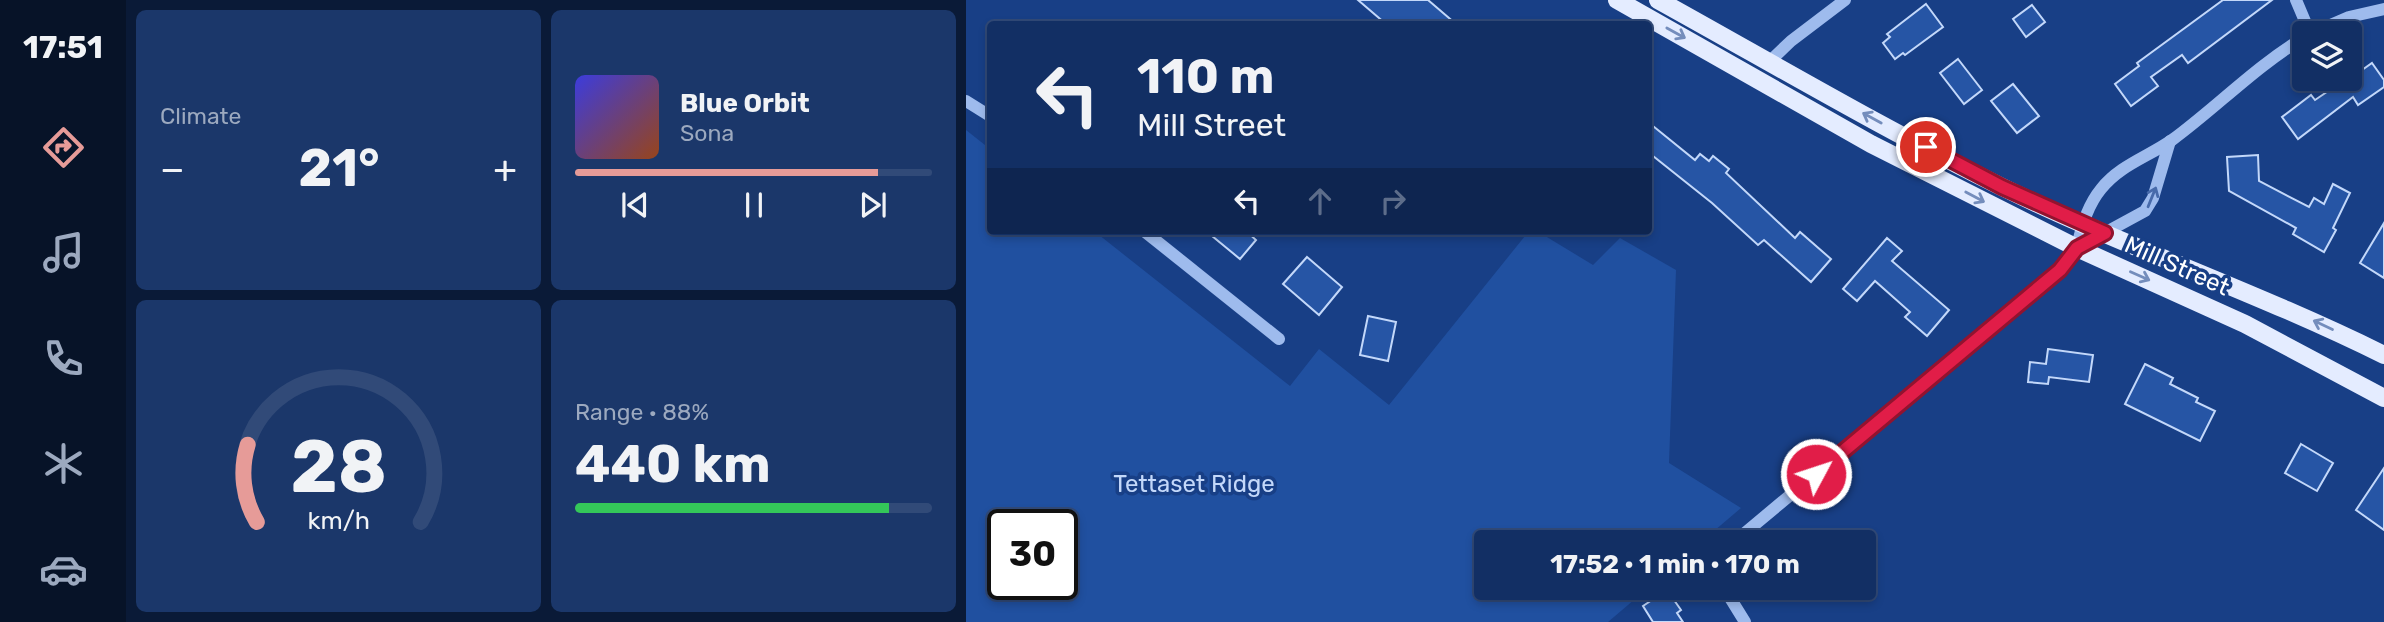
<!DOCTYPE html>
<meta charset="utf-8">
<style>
body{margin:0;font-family:Rubik,sans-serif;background:#1b376a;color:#f1f3f6;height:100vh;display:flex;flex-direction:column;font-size:26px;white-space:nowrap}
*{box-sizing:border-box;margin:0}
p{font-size:23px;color:#9ca9bf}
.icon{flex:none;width:38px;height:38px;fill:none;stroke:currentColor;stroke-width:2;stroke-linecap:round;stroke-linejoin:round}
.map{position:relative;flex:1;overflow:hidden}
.details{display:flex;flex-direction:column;gap:10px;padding:10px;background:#0a1a37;width:840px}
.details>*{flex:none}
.guide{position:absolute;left:21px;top:21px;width:665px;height:214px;border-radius:7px;box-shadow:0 4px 10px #0003,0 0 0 2px #314a78;background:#122f64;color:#f1f3f6;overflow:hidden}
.tools{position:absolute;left:1326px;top:21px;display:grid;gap:14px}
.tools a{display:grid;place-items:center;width:70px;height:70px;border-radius:7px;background:#122f64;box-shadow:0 4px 10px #0003,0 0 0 2px #314a78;font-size:35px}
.speed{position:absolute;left:21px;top:509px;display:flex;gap:14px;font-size:35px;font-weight:700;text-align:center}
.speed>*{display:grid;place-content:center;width:91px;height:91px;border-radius:50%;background:#122f64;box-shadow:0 4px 10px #0003,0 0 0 2px #314a78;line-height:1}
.speed .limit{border:4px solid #111;border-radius:10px;background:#fff;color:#111}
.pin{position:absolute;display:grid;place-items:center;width:60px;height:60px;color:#fff;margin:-30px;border:4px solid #fff;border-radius:50%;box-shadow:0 2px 7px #0007}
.me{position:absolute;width:77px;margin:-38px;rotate:50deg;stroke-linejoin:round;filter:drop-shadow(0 0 5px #0008)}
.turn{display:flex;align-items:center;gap:24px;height:147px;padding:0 35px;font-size:32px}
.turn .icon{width:91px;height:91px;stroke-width:2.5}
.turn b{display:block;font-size:49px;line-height:60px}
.lanes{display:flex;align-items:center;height:66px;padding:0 35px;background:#0003;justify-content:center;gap:35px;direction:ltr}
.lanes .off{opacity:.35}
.big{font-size:52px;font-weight:700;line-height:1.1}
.details .card{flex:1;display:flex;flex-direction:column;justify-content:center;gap:10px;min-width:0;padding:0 24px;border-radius:10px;background:#1b376a}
.details .dial{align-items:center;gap:0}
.dial svg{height:182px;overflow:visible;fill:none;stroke:#314a78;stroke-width:7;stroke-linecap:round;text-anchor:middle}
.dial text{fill:#f1f3f6;stroke:none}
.song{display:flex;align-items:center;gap:21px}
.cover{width:84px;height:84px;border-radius:10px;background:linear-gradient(135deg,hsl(240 70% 55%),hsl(20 70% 35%))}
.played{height:7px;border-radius:4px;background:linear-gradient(90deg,#e69b98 85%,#314a78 85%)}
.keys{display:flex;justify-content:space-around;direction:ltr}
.heat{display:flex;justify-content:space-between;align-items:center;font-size:38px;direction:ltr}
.charge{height:10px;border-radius:5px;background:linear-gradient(90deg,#34c759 88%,#314a78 0)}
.details .tiles{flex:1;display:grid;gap:10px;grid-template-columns:repeat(2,1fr)}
.trip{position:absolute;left:508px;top:530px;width:402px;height:70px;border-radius:7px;background:#122f64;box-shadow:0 4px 10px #0003,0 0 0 2px #314a78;font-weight:700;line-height:70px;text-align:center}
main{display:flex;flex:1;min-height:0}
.dock{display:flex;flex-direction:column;width:126px;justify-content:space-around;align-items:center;background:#071328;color:#9ca9bf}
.dock .icon{width:49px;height:49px}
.dock .on{color:#e69b98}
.dock b{font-size:32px;color:#f1f3f6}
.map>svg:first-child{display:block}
.green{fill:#2050a0;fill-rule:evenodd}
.building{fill:#2655a5;stroke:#c3d8fa;stroke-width:2}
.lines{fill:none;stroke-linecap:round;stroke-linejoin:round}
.minor{stroke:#9ebbed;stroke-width:12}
.major{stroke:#e4ecff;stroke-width:18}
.oneway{stroke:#748dbc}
.oneway2{stroke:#476aaa}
.route-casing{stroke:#92132f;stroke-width:18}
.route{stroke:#e11d48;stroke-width:12}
.labels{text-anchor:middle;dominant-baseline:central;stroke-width:7;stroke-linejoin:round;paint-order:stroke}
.street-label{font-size:24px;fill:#fff;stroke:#183f86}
.park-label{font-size:24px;fill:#c3d8fa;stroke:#183f86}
</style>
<main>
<nav class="dock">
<b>17:51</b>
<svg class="icon on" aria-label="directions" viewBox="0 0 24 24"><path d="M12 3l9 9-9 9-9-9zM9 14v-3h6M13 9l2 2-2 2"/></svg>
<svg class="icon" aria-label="music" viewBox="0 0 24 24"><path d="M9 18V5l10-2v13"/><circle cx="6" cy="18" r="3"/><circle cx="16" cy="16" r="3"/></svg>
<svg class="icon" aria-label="phone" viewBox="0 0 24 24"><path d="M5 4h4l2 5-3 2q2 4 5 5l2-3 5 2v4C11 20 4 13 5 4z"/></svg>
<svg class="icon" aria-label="climate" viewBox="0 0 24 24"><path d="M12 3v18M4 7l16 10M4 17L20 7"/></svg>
<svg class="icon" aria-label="car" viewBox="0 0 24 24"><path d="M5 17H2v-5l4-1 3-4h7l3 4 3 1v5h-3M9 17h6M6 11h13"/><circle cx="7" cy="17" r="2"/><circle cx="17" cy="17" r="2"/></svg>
</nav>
<section class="details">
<div class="tiles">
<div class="card"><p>Climate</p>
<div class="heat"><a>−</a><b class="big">21°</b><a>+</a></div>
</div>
<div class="card">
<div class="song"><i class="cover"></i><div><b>Blue Orbit</b><p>Sona</p></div></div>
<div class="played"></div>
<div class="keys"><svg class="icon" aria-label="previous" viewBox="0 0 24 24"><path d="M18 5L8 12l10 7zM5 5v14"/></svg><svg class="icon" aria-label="pause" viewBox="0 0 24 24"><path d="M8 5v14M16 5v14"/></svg><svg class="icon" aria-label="next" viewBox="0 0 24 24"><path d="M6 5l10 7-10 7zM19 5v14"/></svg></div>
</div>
<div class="card dial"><svg viewBox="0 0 100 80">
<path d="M14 69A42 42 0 1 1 86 69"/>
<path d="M14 69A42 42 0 0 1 10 35" stroke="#e69b98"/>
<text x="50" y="56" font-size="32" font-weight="700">28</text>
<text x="50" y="72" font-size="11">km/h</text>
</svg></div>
<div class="card"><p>Range · 88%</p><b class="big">440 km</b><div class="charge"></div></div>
</div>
</section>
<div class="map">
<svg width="1418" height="622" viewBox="0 0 1418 622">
<rect width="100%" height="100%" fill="#183f86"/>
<path class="green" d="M0 130 24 149V231H128L324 386 353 349 423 405 563 231H571L627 265 654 238 710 270 703 463 775 508 735 542H520V588H682L642 622H0ZM37 525H96V584H37Z"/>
<g class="building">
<polygon points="392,0 462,0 490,24 420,24"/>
<polygon points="1257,0 1306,0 1222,63 1216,55 1185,77 1192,86 1165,106 1149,84 1173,66 1171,63"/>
<polygon points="960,4 977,27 939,55 937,53 929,59 917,43 924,37 921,34"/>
<polygon points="1066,5 1079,22 1060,37 1047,19"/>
<polygon points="992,59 1016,90 998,104 974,73"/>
<polygon points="1406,63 1418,80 1418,87 1392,105 1387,97 1332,139 1316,117 1345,95 1349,100 1380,79 1384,79 1384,76 1395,68 1396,70"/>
<polygon points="1047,84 1073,116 1051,133 1025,101"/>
<polygon points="682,122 729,160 734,154 743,161 747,156 763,169 760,173 829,238 834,232 865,259 845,282 798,240 792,245 746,203 682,152"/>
<polygon points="1292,155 1293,181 1343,207 1348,198 1358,204 1367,184 1384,193 1367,228 1370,230 1358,252 1327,234 1330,228 1263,191 1261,157"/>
<polygon points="1418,223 1418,278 1394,263"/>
<polygon points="240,231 280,231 290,240 274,259"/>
<polygon points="921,238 936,251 926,261 983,310 961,336 939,317 944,312 909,281 891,301 877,289"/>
<polygon points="341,257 376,287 353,315 317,284"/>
<polygon points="402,316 430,322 422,361 394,355"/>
<polygon points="1082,349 1127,355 1123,382 1083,377 1082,384 1062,382 1064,362 1080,364"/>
<polygon points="1179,364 1207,378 1204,384 1232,398 1230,402 1249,411 1234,441 1159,404"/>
<polygon points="1335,444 1367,463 1351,491 1319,473"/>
<polygon points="1418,468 1418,530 1390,510"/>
<polygon points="701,590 715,610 711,613 717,622 687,622 677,606"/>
</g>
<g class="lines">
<g class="minor">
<polyline points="1330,0 1344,33"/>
<polyline points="1346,33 1383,17 1418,9"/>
<polyline points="804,61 825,41 879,0"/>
<polyline points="0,101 24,116"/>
<polyline points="178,231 313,339"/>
<path d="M1111 248C1115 227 1121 206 1135 189 1154 165 1182 157 1206 140 1251 107 1291 65 1339 37"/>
<polyline points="768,542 1094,270 1111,248 1179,211 1187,198 1204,141"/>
<polyline points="758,588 779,622"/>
</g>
<g class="major">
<polyline points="651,0 905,144 1111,248 1279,324 1418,398"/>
<path d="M692 0C806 63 919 130 1036 187 1161 248 1293 293 1418 355"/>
</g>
</g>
<defs><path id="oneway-shaft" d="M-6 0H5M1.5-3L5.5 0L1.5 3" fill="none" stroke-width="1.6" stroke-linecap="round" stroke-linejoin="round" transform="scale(1.75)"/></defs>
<g class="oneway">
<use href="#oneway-shaft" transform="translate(710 33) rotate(29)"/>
<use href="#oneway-shaft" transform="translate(906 118) rotate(-151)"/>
<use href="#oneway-shaft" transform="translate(1009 197) rotate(28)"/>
<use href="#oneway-shaft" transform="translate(1174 276) rotate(24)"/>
<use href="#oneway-shaft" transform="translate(1357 325) rotate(-155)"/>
</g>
<use class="oneway2" href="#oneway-shaft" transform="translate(1186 197) rotate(-68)"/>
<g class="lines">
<defs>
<polyline id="route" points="850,474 1094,270 1111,248 1139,233 1036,187 960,147"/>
</defs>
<use href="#route" class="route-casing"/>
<use href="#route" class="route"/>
</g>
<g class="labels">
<g class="street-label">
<text transform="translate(1211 266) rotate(24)">Mill Street</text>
</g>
<g class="park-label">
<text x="228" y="484">Tettaset Ridge</text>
</g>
</g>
</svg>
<div class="tools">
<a><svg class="icon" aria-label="layers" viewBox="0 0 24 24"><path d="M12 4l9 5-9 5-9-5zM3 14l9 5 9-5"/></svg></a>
</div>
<div class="speed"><div class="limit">30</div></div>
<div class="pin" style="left:960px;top:147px;background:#d93025"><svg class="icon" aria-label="arrive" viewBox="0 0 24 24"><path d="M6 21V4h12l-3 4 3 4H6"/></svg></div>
<svg class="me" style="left:850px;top:474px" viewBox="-20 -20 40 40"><circle r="17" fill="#e11d48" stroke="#fff" stroke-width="3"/><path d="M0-11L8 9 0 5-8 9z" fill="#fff"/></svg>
<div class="trip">17:52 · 1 min · 170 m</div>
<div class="guide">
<div class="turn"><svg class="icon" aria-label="left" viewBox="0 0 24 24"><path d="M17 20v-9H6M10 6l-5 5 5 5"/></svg><div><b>110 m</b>Mill Street</div></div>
<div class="lanes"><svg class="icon" aria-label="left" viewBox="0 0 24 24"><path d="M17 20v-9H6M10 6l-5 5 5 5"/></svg><svg class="icon off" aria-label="ahead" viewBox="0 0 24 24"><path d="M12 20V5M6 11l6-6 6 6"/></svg><svg class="icon off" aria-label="right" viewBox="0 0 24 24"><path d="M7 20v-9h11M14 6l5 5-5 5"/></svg></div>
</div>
</div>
</main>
